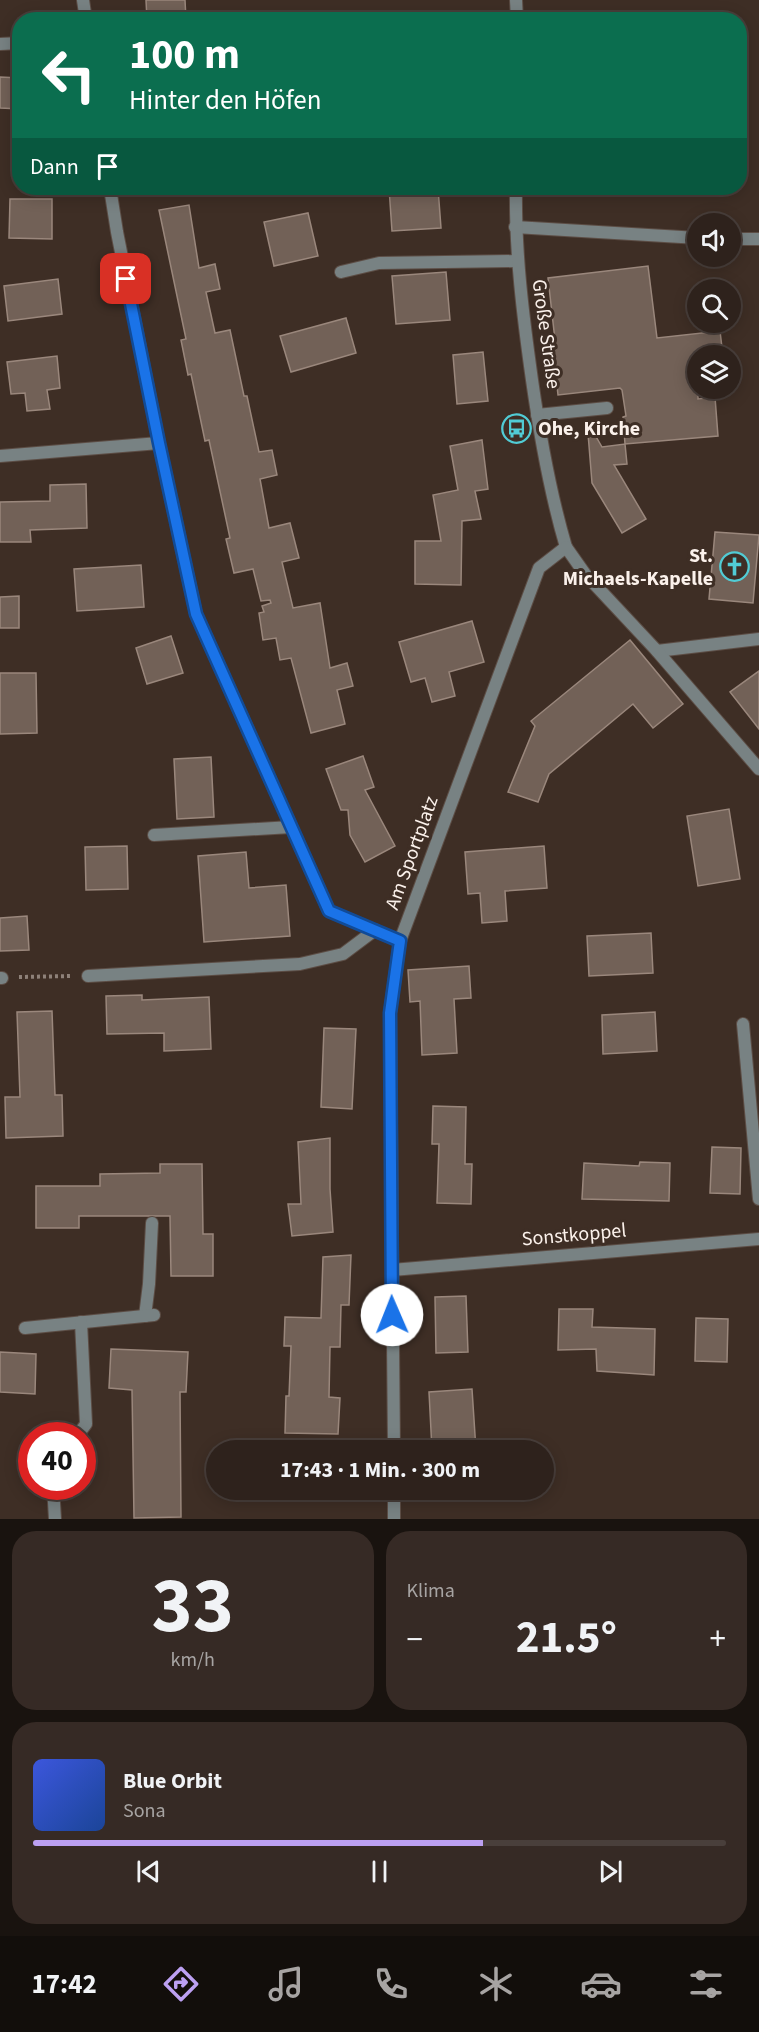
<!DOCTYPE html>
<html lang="de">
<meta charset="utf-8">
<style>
body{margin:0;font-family:"Source Sans 3",sans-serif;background:#362a25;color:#f1f3f6;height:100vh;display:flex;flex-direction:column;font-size:22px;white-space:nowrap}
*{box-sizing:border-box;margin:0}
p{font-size:20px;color:#a7a4a3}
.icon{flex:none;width:33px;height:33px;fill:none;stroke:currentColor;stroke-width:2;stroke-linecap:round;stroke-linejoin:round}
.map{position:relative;height:1519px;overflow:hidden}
.sheet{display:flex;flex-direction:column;gap:12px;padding:12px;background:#19130f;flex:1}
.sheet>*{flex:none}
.hud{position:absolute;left:12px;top:12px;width:735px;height:183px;border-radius:24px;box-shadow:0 3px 15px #0003,0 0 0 2px #493f3b;background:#0b6e4f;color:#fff;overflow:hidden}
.buttons{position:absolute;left:687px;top:213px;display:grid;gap:12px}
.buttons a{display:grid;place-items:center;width:54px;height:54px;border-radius:50%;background:#2e221c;box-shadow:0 3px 15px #0003,0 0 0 2px #493f3b;font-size:30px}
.speed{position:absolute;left:18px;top:1422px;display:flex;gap:12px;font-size:30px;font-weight:700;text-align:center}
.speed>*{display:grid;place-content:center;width:78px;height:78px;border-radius:50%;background:#2e221c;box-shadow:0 3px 15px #0003,0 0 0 2px #493f3b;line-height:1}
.speed .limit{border:9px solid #d22;background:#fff;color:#111}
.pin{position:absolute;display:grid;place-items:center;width:51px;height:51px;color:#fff;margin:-26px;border-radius:12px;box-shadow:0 3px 9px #0006}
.me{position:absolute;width:66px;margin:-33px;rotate:359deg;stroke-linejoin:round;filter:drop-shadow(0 0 4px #0008)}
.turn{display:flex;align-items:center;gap:21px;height:126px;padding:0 18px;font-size:27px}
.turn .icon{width:78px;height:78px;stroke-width:2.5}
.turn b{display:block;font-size:42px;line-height:51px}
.then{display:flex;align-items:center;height:57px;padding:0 18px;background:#0003;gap:12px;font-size:22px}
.big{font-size:45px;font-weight:700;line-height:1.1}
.sheet .widget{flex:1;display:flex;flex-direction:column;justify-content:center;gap:9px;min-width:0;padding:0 21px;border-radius:24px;background:#362a25}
.sheet .dial{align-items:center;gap:0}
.dial b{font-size:78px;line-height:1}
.song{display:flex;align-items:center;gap:18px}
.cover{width:72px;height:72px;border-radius:9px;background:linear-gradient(135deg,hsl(230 70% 55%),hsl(220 70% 35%))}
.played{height:6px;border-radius:3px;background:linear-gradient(90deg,#bca0f2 65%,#493f3b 65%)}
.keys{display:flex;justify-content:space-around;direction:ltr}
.heat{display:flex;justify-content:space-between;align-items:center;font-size:33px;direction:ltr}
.sheet .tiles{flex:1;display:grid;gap:12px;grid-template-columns:1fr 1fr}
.widget:last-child{grid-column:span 2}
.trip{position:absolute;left:206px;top:1440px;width:348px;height:60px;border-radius:30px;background:#2e221c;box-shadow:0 3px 15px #0003,0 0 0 2px #493f3b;font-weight:700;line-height:60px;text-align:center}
.menu{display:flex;height:96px;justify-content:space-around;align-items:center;background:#120e0b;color:#a7a4a3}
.menu .icon{width:42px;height:42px}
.menu .current{color:#bca0f2}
.menu b{font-size:27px;color:#f1f3f6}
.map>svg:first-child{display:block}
.building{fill:#726157;stroke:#9a877c;stroke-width:1.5}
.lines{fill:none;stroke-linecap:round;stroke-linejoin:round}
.service-casing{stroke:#5c4d45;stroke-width:14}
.minor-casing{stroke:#5c4d45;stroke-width:14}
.tertiary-casing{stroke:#5c4d45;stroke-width:14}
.path{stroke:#8e8179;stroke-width:4;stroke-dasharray:3 3;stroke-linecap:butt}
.service{stroke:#788283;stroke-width:12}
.minor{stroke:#788283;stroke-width:12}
.tertiary{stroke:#788283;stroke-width:12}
.route-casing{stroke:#114b97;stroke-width:15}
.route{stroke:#1a73e8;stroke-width:10}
.labels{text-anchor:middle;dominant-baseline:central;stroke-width:6;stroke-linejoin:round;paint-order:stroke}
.street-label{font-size:20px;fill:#fbf1eb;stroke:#3e2e25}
.poi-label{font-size:20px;font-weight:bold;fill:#fbf1eb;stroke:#3e2e25;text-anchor:start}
</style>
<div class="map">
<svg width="759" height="1519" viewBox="0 0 759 1519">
<rect width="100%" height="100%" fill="#3e2e25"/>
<g class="building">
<polygon points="146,0 185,0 186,20 147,20"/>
<polygon points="0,77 20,78 20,109 0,108"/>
<polygon points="389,188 438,188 441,228 392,231"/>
<polygon points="10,199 52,199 52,239 9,238"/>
<polygon points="189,205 199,268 215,264 220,289 206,292 215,333 230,330 244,396 247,396 259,452 272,450 277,475 260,479 269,528 290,523 299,558 282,562 293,608 320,603 330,668 347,663 353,686 337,690 345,724 311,733 291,658 280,660 276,638 263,640 259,613 264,612 262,606 271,603 270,600 261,601 253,569 234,573 226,539 230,538 209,440 205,441 191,374 188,375 181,340 186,339 159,210"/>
<polygon points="308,213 318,256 274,266 264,222"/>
<polygon points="648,266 657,338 720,331 723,356 698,356 698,399 715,397 718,436 625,444 623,417 626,416 622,390 620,388 558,395 553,349 556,349 548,278"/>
<polygon points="446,272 450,320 396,324 392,276"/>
<polygon points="58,279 62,314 8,321 4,286"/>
<polygon points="346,318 356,353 291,372 280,336"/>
<polygon points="483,352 488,401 457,404 453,355"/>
<polygon points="57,356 60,388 47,390 50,409 27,411 25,393 11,394 7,362"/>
<polygon points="587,421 602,447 625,444 627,464 614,465 646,519 622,533 592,483"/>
<polygon points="482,440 488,489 475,491 481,519 462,521 461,585 415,584 415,541 441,541 433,495 458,490 450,446"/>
<polygon points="86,484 87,528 30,530 31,542 0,542 0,502 50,501 50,485"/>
<polygon points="715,532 759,535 753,603 709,599"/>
<polygon points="141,565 144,607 77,611 74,569"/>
<polygon points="19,596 19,628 0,628 0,597"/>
<polygon points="472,621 484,662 449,672 455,696 432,702 425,678 411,682 399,642"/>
<polygon points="171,636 183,673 147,684 136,648"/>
<polygon points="630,640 683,704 653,728 633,704 549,774 538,802 508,792 535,726 531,721"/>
<polygon points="759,671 759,729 730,692"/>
<polygon points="0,673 36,673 37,733 0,734"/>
<polygon points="363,756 374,787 365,790 395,846 365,862 350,835 348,810 341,810 326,769"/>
<polygon points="211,757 214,817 177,819 174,759"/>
<polygon points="729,809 740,879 698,886 687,816"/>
<polygon points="127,846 128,889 86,890 85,847"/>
<polygon points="544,846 547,888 505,891 507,921 482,923 480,893 468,894 465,852"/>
<polygon points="246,852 249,888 286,885 290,936 204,942 198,856"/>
<polygon points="27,916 29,950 0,951 0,918"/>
<polygon points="651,933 653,973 589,976 587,936"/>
<polygon points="469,966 471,998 454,999 457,1053 422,1055 420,1001 410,1002 408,970"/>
<polygon points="142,995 142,1000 209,997 211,1049 164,1051 164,1033 107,1034 106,996"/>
<polygon points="52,1011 55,1095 62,1095 63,1136 6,1138 5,1097 20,1097 17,1012"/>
<polygon points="655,1012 657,1051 603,1054 602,1015"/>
<polygon points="324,1028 356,1029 352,1109 321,1107"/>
<polygon points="433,1106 466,1107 465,1164 472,1164 471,1204 437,1203 439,1144 432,1144"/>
<polygon points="330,1138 330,1189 333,1232 292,1236 288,1204 301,1204 298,1142"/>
<polygon points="712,1147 741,1148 740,1194 710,1193"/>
<polygon points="640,1162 670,1163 669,1201 582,1199 584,1163 639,1166"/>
<polygon points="160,1164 202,1164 203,1234 213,1234 213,1276 171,1276 170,1216 79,1216 79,1228 36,1228 36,1186 100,1186 100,1174 160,1173"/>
<polygon points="351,1255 349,1305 341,1305 340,1347 330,1347 329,1397 340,1398 338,1434 285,1433 286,1396 289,1396 291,1346 284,1346 285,1317 321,1318 323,1257"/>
<polygon points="466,1296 468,1352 436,1353 435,1297"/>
<polygon points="559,1309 593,1309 592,1327 655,1329 654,1375 597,1371 596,1349 558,1350"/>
<polygon points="696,1318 728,1319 727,1362 695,1361"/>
<polygon points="111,1349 188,1352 186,1392 180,1392 181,1517 134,1518 132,1390 109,1388"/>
<polygon points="0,1352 36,1354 35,1394 0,1392"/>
<polygon points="472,1389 476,1450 432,1450 429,1392"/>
</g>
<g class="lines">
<defs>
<g id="service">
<polyline points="515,227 698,238"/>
<polyline points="730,239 759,239"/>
<polyline points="341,272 379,263 517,261"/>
<polyline points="537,415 607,408"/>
<polyline points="154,835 291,827"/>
<polyline points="88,976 300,964 343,954 375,930"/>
<polyline points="145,1316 149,1284 152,1223"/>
</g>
<g id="minor">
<polyline points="83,0 86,20"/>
<polyline points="516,0 517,20"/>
<polyline points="0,44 20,43"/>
<polyline points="110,188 117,232 159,443 196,614 329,911 400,941"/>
<path d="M516 188C515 253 523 316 532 380 540 436 550 493 566 547"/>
<polyline points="0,456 159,443"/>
<polyline points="657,651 759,639"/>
<polyline points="0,978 2,978"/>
<polyline points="743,1024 759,1199"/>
<polyline points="392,1270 759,1239"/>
<polyline points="25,1328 154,1315"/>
<polyline points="77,1436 86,1424 81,1322"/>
<polyline points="53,1486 55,1519"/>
</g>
<g id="tertiary">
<polyline points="394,1450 390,1013 400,941 539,568 566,547 585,574 657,651 759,769"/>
<polyline points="394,1490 394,1519"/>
</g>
</defs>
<use href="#service" class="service-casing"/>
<use href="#minor" class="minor-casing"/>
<use href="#tertiary" class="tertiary-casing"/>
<polyline class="path" points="19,977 72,976"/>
<use href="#service" class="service"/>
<use href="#minor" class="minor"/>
<use href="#tertiary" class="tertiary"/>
</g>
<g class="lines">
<defs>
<polyline id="route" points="126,279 159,443 196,614 329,911 400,941 390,1013 392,1315"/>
</defs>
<use href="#route" class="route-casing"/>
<use href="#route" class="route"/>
</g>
<defs>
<symbol id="bus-ring" viewBox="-11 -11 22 22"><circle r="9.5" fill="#3e2e25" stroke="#51ccd5" stroke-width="1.5"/><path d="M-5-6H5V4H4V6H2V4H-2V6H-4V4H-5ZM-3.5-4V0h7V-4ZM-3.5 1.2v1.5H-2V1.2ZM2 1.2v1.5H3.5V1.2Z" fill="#51ccd5"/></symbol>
<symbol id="church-ring" viewBox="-11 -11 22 22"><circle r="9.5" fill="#3e2e25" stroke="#51ccd5" stroke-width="1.5"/><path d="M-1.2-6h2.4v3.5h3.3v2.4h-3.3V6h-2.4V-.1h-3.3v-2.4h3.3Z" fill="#51ccd5"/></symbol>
</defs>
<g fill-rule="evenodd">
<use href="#bus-ring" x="500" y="412" width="33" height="33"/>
<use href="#church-ring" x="718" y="550" width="33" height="33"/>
</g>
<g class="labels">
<g class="street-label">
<text transform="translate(546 334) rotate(82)">Große Straße</text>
<text transform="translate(412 853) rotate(-70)">Am Sportplatz</text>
<text transform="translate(574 1235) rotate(-5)">Sonstkoppel</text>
</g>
<g class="poi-label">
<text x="538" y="429">Ohe, Kirche</text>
<text x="713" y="556" text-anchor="end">St.<tspan x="713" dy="23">Michaels-Kapelle</tspan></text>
</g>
</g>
</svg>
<div class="buttons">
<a><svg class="icon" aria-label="sound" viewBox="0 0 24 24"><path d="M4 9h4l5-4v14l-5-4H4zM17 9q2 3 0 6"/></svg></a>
<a><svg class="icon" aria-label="search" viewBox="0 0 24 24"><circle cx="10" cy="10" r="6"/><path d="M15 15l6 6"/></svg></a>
<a><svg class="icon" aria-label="layers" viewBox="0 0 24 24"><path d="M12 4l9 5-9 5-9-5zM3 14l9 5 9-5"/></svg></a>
</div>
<div class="speed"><div class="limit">40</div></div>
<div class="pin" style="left:126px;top:279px;background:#d93025"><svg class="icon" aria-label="arrive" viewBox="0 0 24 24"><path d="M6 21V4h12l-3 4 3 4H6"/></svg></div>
<svg class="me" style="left:392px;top:1315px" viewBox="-20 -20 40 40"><circle r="19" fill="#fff"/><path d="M0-13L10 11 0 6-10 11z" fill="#1a73e8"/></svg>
<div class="trip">17:43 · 1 Min. · 300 m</div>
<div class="hud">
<div class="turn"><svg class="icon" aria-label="left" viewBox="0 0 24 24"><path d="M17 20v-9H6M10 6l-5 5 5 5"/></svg><div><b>100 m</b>Hinter den Höfen</div></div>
<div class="then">Dann<svg class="icon" aria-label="arrive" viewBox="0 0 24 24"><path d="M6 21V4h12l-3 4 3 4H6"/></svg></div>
</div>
</div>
<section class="sheet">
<div class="tiles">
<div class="widget dial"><b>33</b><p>km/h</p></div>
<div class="widget"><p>Klima</p>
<div class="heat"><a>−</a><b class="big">21.5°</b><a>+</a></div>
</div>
<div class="widget">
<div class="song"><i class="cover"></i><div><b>Blue Orbit</b><p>Sona</p></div></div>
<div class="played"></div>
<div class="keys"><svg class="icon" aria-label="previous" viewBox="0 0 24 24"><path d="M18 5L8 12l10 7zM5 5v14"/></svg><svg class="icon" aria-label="pause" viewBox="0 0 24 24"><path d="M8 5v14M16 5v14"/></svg><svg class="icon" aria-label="next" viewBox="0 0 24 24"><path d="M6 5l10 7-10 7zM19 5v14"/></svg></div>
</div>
</div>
</section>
<nav class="menu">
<b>17:42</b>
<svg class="icon current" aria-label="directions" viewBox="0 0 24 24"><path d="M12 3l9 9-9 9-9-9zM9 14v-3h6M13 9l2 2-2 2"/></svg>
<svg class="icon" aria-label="music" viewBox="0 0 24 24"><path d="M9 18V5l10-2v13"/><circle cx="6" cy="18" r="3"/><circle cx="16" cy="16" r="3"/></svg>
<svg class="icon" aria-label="phone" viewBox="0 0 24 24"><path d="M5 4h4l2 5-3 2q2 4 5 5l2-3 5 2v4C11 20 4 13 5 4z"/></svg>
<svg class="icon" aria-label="climate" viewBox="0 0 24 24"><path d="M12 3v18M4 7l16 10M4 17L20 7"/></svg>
<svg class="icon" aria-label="car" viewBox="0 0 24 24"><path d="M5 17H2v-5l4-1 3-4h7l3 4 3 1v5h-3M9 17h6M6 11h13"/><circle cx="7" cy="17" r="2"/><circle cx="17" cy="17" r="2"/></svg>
<svg class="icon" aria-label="filters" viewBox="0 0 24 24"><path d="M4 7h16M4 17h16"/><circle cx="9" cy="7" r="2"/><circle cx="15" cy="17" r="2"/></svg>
</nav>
